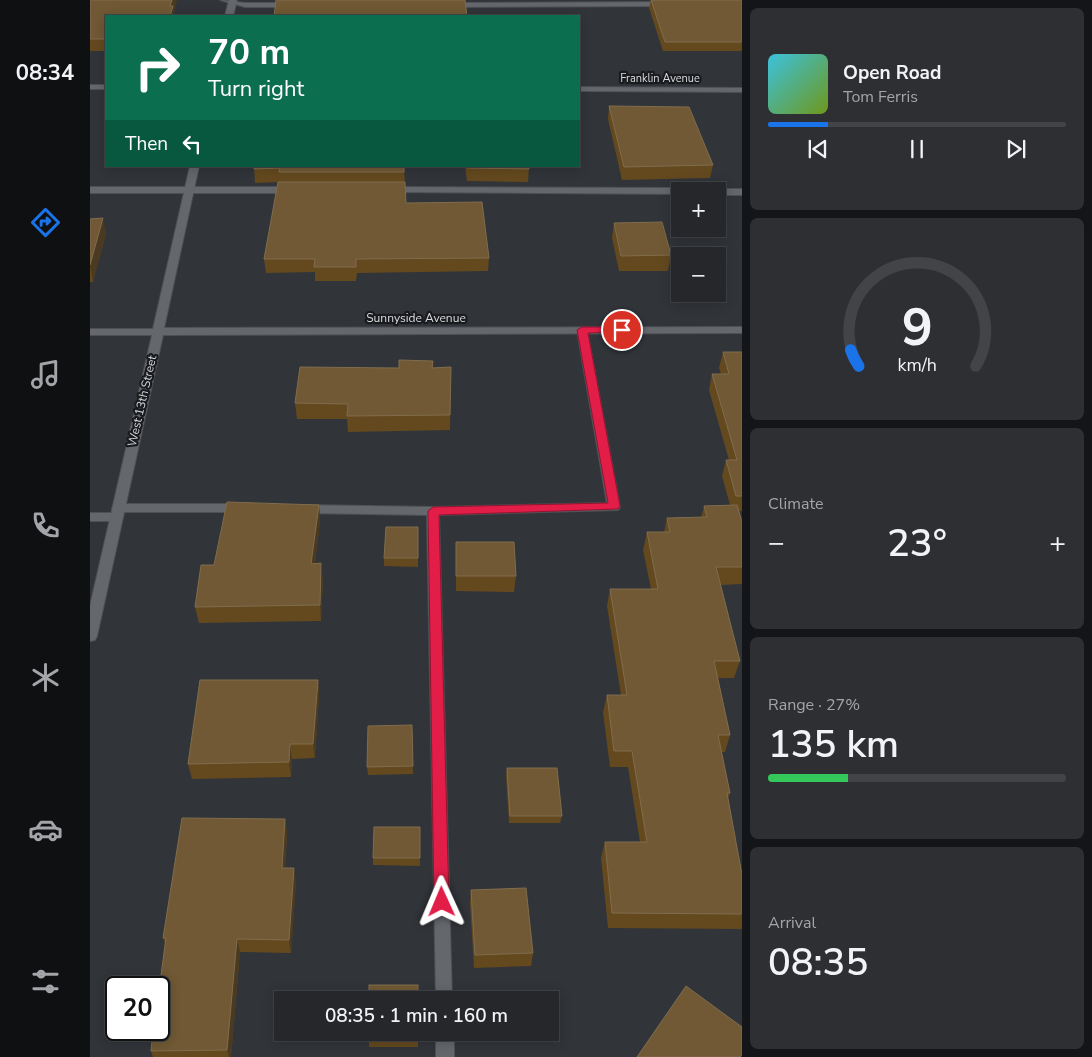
<!DOCTYPE html>
<meta charset="utf-8">
<style>
body{margin:0;font-family:"Nunito Sans",sans-serif;background:#2d2f33;color:#f1f3f6;height:100vh;display:flex;flex-direction:column;font-size:19px;white-space:nowrap}
*{box-sizing:border-box;margin:0}
p{font-size:16px;color:#a3a5a9}
.icon{flex:none;width:28px;height:28px;fill:none;stroke:currentColor;stroke-width:2;stroke-linecap:round;stroke-linejoin:round}
.map{position:relative;flex:1;overflow:hidden}
.drawer{display:flex;flex-direction:column;gap:8px;padding:8px;background:#141518;width:350px}
.drawer>*{flex:none}
.top-card{position:absolute;left:15px;top:15px;width:475px;height:152px;border-radius:0px;box-shadow:0 2px 12px #0003,0 0 0 1px #424447;background:#0b6e4f;color:#fff;overflow:hidden}
.tools{position:absolute;left:581px;top:182px;display:grid;gap:10px}
.tools a{display:grid;place-items:center;width:55px;height:55px;border-radius:0px;background:#25272b;box-shadow:0 2px 12px #0003,0 0 0 1px #424447;font-size:25px}
.speed{position:absolute;left:15px;top:976px;display:flex;gap:10px;font-size:25px;font-weight:700;text-align:center}
.speed>*{display:grid;place-content:center;width:65px;height:65px;border-radius:50%;background:#25272b;box-shadow:0 2px 12px #0003,0 0 0 1px #424447;line-height:1}
.speed .limit{border:2px solid #111;border-radius:8px;background:#fff;color:#111}
.pin{position:absolute;display:grid;place-items:center;width:42px;height:42px;color:#fff;margin:-21px;border:2px solid #fff;border-radius:50%;box-shadow:0 1px 5px #0007}
.me{position:absolute;width:55px;margin:-28px;rotate:359deg;stroke-linejoin:round;filter:drop-shadow(0 0 4px #0008)}
.turn{display:flex;align-items:center;gap:18px;height:105px;padding:0 20px;font-size:22px}
.turn .icon{width:65px;height:65px;stroke-width:2.5}
.turn b{display:block;font-size:35px;line-height:42px}
.then{display:flex;align-items:center;height:48px;padding:0 20px;background:#0003;gap:10px;font-size:19px}
.big{font-size:38px;font-weight:600;line-height:1.1}
.drawer .widget{flex:1;display:flex;flex-direction:column;justify-content:center;gap:8px;min-width:0;padding:0 18px;border-radius:8px;background:#2d2f33}
.drawer .dial{align-items:center;gap:0}
.dial svg{height:130px;overflow:visible;fill:none;stroke:#424447;stroke-width:7;stroke-linecap:round;text-anchor:middle}
.dial text{fill:#f1f3f6;stroke:none}
.song{display:flex;align-items:center;gap:15px}
.cover{width:60px;height:60px;border-radius:8px;background:linear-gradient(135deg,hsl(190 70% 55%),hsl(80 70% 35%))}
.played{height:5px;border-radius:2px;background:linear-gradient(90deg,#1a73e8 20%,#424447 20%)}
.keys{display:flex;justify-content:space-around;direction:ltr}
.heat{display:flex;justify-content:space-between;align-items:center;font-size:28px;direction:ltr}
.charge{height:8px;border-radius:4px;background:linear-gradient(90deg,#34c759 27%,#424447 0)}
.trip{position:absolute;left:184px;top:991px;width:285px;height:50px;border-radius:0px;background:#25272b;box-shadow:0 2px 12px #0003,0 0 0 1px #424447;font-weight:600;line-height:50px;text-align:center}
main{display:flex;flex:1;min-height:0}
.tab-bar{display:flex;flex-direction:column;width:90px;justify-content:space-around;align-items:center;background:#0f1011;color:#a3a5a9}
.tab-bar .icon{width:35px;height:35px}
.tab-bar .selected{color:#1a73e8}
.tab-bar b{font-size:22px;color:#f1f3f6}
.map>svg:first-child{display:block}
.lines{fill:none;stroke-linecap:round;stroke-linejoin:round}
.service-casing{stroke:#4e5055;stroke-width:2}
.minor-casing{stroke:#4e5055;stroke-width:2}
.service{fill:#64676c;fill-rule:evenodd}
.minor{fill:#64676c;fill-rule:evenodd}
.wall{fill:#64491f}
.shaded-wall{fill:#4a3a21}
.building{fill:#705934;stroke:#806d4e}
.route{fill:#e11d48;stroke:#92132f}
.labels{text-anchor:middle;dominant-baseline:central;stroke-width:4.5;stroke-linejoin:round;paint-order:stroke}
.far-street-label{font-size:11px;fill:#d8dadd;stroke:#1a1b1e}
.street-label{font-size:12px;fill:#d8dadd;stroke:#1a1b1e}
</style>
<main>
<nav class="tab-bar">
<b>08:34</b>
<svg class="icon selected" aria-label="directions" viewBox="0 0 24 24"><path d="M12 3l9 9-9 9-9-9zM9 14v-3h6M13 9l2 2-2 2"/></svg>
<svg class="icon" aria-label="music" viewBox="0 0 24 24"><path d="M9 18V5l10-2v13"/><circle cx="6" cy="18" r="3"/><circle cx="16" cy="16" r="3"/></svg>
<svg class="icon" aria-label="phone" viewBox="0 0 24 24"><path d="M5 4h4l2 5-3 2q2 4 5 5l2-3 5 2v4C11 20 4 13 5 4z"/></svg>
<svg class="icon" aria-label="climate" viewBox="0 0 24 24"><path d="M12 3v18M4 7l16 10M4 17L20 7"/></svg>
<svg class="icon" aria-label="car" viewBox="0 0 24 24"><path d="M5 17H2v-5l4-1 3-4h7l3 4 3 1v5h-3M9 17h6M6 11h13"/><circle cx="7" cy="17" r="2"/><circle cx="17" cy="17" r="2"/></svg>
<svg class="icon" aria-label="filters" viewBox="0 0 24 24"><path d="M4 7h16M4 17h16"/><circle cx="9" cy="7" r="2"/><circle cx="15" cy="17" r="2"/></svg>
</nav>
<div class="map">
<svg width="652" height="1057" viewBox="0 0 652 1057">
<rect width="100%" height="100%" fill="#313439"/>
<g class="lines">
<defs>
<g id="service">
<polygon points="130,0 155,3 201,3 205,5 201,7 155,7"/>
<polygon points="576,2 579,2 579,6 358,7 354,5 358,3"/>
<polygon points="0,187 202,187 207,190 202,193 0,193"/>
<polygon points="300,187 590,188 595,191 590,191 590,194 297,192 295,190"/>
<polygon points="628,189 652,189 652,195 628,195 628,191 624,191"/>
<polygon points="492,327 497,330 530,507 528,510 349,515 362,1000 346,1000 337,515 214,513 208,509 214,505 343,507 517,503 487,330"/>
<polygon points="28,504 151,504 157,508 151,512 28,512 22,508"/>
<polygon points="0,513 26,513 32,517 26,521 0,521"/>
<rect x="346" y="1032" width="18" height="25"/>
</g>
<g id="minor">
<polygon points="139,0 147,0 143,16 135,16"/>
<rect x="0" y="85" width="16" height="4"/>
<polygon points="489,87 652,88 652,92 489,91"/>
<polygon points="100,166 109,166 74,328 652,327 652,333 73,335 7,636 5,640 0,641 0,606 62,335 0,335 0,329 63,329"/>
</g>
</defs>
<use href="#service" class="service-casing"/>
<use href="#minor" class="minor-casing"/>
<use href="#service" class="service"/>
<use href="#minor" class="minor"/>
</g>
<g class="wall">
<polygon points="0,0 84,12 84,16 16,16 16,51 0,51"/>
<polygon points="561,0 652,0 652,51 573,51 559,8"/>
<polygon points="519,106 623,165 620,178 532,180 518,119"/>
<polygon points="164,166 314,166 316,203 399,258 398,271 267,273 266,281 225,281 225,272 176,273 174,259 190,182 165,183"/>
<polygon points="375,166 439,166 438,182 377,181"/>
<polygon points="0,219 16,234 3,282 0,282"/>
<polygon points="524,223 581,255 578,271 529,271 522,238"/>
<polygon points="633,352 652,352 652,511 649,511 652,522 652,584 630,585 650,661 644,678 628,678 640,735 635,752 631,752 640,793 638,798 652,875 652,929 518,928 511,858 515,842 550,842 538,767 520,767 513,712 517,695 531,695 517,606 520,589 561,589 553,550 557,532 574,532 577,518 611,518 614,506 640,505 632,476 636,460 639,460 619,390 622,374 631,374 629,368"/>
<polygon points="343,361 343,368 361,367 360,430 258,432 257,419 207,419 205,403 309,368"/>
<polygon points="229,505 230,521 225,563 233,579 231,621 109,623 105,607 124,565"/>
<polygon points="328,527 328,567 294,566 294,558"/>
<polygon points="366,542 426,576 424,592 366,591"/>
<polygon points="228,680 229,695 225,758 202,759 201,777 102,779 98,764"/>
<polygon points="322,725 323,774 278,775 277,767"/>
<polygon points="417,768 472,816 470,823 419,823 416,776"/>
<polygon points="195,819 197,833 195,868 206,882 201,953 150,952 141,1057 63,1057 61,1051 75,943 73,938"/>
<polygon points="330,827 330,866 283,865 283,858"/>
<polygon points="381,890 443,953 441,966 384,968 380,903"/>
<polygon points="328,1032 328,1047 279,1047 279,1041"/>
</g>
<g class="shaded-wall">
<polygon points="82,0 87,0 84,12 84,16 80,16 80,6"/>
<polygon points="13,218 16,234 3,282 0,265"/>
<polygon points="229,505 230,521 223,579 221,564"/>
<polygon points="231,563 233,579 231,621 230,605"/>
<polygon points="228,680 229,695 225,758 223,744"/>
<polygon points="200,744 202,759 201,777 199,762"/>
<polygon points="195,819 197,833 194,882 192,868"/>
<polygon points="204,868 206,882 201,953 199,940"/>
<polygon points="147,939 150,952 141,1057 139,1057 137,1050"/>
</g>
<g class="building">
<polygon points="0,0 82,0 80,6 83,6 80,16 16,16 16,39 0,39"/>
<polygon points="186,0 375,0 377,16 184,16"/>
<polygon points="561,0 652,0 652,42 575,42"/>
<polygon points="519,106 599,107 623,165 534,167"/>
<polygon points="164,166 314,166 314,172 189,172 190,168 164,169"/>
<polygon points="377,166 439,166 439,169 377,168"/>
<polygon points="188,182 315,182 316,203 392,202 399,258 266,259 266,267 224,267 225,259 174,259"/>
<polygon points="13,218 0,265 0,219"/>
<polygon points="572,222 581,255 531,256 524,223"/>
<polygon points="633,352 652,352 652,496 646,496 636,460 647,460 622,374 639,374"/>
<polygon points="309,360 343,361 342,368 361,367 360,415 257,416 258,404 205,403 210,367 309,368"/>
<polygon points="137,502 229,505 221,564 231,563 230,605 105,607 111,565 124,565"/>
<polygon points="647,505 652,522 652,567 626,567 650,661 624,661 640,735 628,735 640,793 637,793 652,875 652,914 522,913 515,842 557,842 542,751 524,751 517,695 537,695 520,589 568,589 557,532 580,532 577,518 617,517 614,506"/>
<polygon points="296,527 328,527 328,558 294,558"/>
<polygon points="366,542 424,542 426,576 366,576"/>
<polygon points="110,680 228,680 223,744 200,744 199,762 98,764"/>
<polygon points="322,725 323,766 277,767 278,726"/>
<polygon points="417,768 467,768 472,816 420,816"/>
<polygon points="92,818 195,819 192,868 204,868 199,940 147,939 137,1050 61,1051 63,1030 69,1030 69,990 76,938 73,938"/>
<polygon points="284,827 330,827 330,858 283,858"/>
<polygon points="436,888 443,953 385,955 381,890"/>
<rect x="279" y="985" width="49" height="15"/>
<polygon points="596,986 652,1027 652,1055 650,1057 547,1057"/>
<polygon points="279,1032 328,1032 329,1040 279,1041"/>
</g>
<polygon class="route" points="532,327 537,330 536,332 498,333 530,506 528,509 349,515 359,902 357,907 352,909 347,907 344,902 338,511 343,507 518,503 487,330 492,327"/>
<g class="labels">
<g class="far-street-label">
<text x="570" y="78">Franklin Avenue</text>
</g>
<g class="street-label">
<text x="326" y="318">Sunnyside Avenue</text>
<text transform="translate(52 401) rotate(-77)">West 13th Street</text>
</g>
</g>
</svg>
<div class="tools">
<a>+</a>
<a>−</a>
</div>
<div class="speed"><div class="limit">20</div></div>
<div class="pin" style="left:532px;top:330px;background:#d93025"><svg class="icon" aria-label="arrive" viewBox="0 0 24 24"><path d="M6 21V4h12l-3 4 3 4H6"/></svg></div>
<svg class="me" style="left:352px;top:902px" viewBox="-20 -20 40 40"><path d="M0-17L14 15 0 8-14 15z" fill="#e11d48" stroke="#fff" stroke-width="4"/></svg>
<div class="trip">08:35 · 1 min · 160 m</div>
<div class="top-card">
<div class="turn"><svg class="icon" aria-label="right" viewBox="0 0 24 24"><path d="M7 20v-9h11M14 6l5 5-5 5"/></svg><div><b>70 m</b>Turn right</div></div>
<div class="then">Then<svg class="icon" aria-label="left" viewBox="0 0 24 24"><path d="M17 20v-9H6M10 6l-5 5 5 5"/></svg></div>
</div>
</div>
<section class="drawer">
<div class="widget">
<div class="song"><i class="cover"></i><div><b>Open Road</b><p>Tom Ferris</p></div></div>
<div class="played"></div>
<div class="keys"><svg class="icon" aria-label="previous" viewBox="0 0 24 24"><path d="M18 5L8 12l10 7zM5 5v14"/></svg><svg class="icon" aria-label="pause" viewBox="0 0 24 24"><path d="M8 5v14M16 5v14"/></svg><svg class="icon" aria-label="next" viewBox="0 0 24 24"><path d="M6 5l10 7-10 7zM19 5v14"/></svg></div>
</div>
<div class="widget dial"><svg viewBox="0 0 100 80">
<path d="M14 69A42 42 0 1 1 86 69"/>
<path d="M14 69A42 42 0 0 1 9 59" stroke="#1a73e8"/>
<text x="50" y="56" font-size="32" font-weight="700">9</text>
<text x="50" y="72" font-size="11">km/h</text>
</svg></div>
<div class="widget"><p>Climate</p>
<div class="heat"><a>−</a><b class="big">23°</b><a>+</a></div>
</div>
<div class="widget"><p>Range · 27%</p><b class="big">135 km</b><div class="charge"></div></div>
<div class="widget"><p>Arrival</p><b class="big">08:35</b></div>
</section>
</main>
